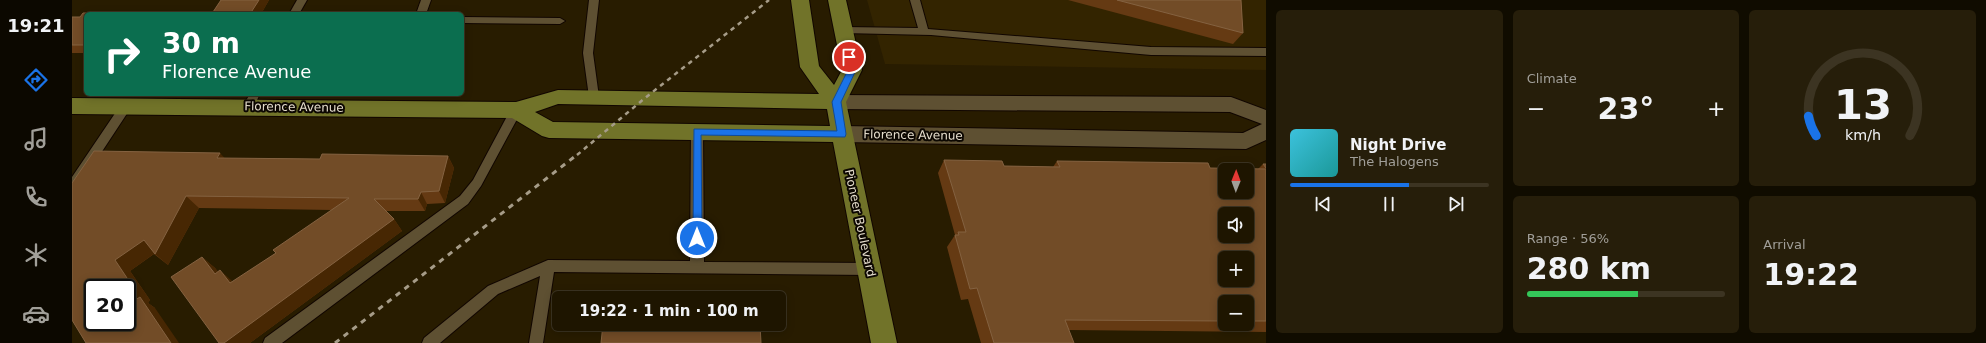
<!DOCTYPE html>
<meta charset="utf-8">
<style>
body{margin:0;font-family:"DejaVu Sans",sans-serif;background:#261e0a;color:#f1f3f6;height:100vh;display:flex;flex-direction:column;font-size:15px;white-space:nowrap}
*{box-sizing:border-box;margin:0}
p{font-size:13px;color:#a19f99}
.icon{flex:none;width:22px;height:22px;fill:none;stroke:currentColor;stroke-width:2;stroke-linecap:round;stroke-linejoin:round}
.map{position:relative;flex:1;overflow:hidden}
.side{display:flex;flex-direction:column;gap:10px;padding:10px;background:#100c00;width:720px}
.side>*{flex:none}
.hud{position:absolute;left:12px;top:12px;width:380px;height:84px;border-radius:6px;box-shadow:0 2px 10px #0003,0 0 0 1px #3c3422;background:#0b6e4f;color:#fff;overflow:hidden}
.needle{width:26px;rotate:1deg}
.fabs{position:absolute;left:1146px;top:163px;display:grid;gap:8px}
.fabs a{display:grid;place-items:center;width:36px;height:36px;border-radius:6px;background:#1e1500;box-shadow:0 2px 10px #0003,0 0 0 1px #3c3422;font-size:20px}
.speed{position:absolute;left:12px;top:279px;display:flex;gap:8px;font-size:20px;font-weight:700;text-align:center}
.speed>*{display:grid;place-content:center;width:52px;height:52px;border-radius:50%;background:#1e1500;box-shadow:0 2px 10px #0003,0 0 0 1px #3c3422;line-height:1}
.speed .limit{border:2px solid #111;border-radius:6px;background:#fff;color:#111}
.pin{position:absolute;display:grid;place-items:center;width:34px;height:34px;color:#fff;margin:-17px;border:2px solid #fff;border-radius:50%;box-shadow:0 1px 4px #0007}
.me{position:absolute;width:44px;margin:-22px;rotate:0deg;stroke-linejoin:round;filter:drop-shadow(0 0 3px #0008)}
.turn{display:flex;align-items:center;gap:14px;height:84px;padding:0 12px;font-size:18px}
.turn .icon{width:52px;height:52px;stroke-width:2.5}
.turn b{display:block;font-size:28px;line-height:34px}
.big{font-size:30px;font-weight:700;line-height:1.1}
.side .widget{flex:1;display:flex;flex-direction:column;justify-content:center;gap:6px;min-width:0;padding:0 14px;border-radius:6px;background:#261e0a}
.side .dial{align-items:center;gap:0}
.dial svg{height:104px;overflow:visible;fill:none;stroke:#3c3422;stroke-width:7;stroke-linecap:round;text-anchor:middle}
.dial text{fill:#f1f3f6;stroke:none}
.song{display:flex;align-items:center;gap:12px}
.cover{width:48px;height:48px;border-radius:6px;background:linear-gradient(135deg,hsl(190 70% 55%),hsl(180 70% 35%))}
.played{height:4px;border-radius:2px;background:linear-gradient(90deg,#1a73e8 60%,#3c3422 60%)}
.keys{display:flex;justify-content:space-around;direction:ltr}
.heat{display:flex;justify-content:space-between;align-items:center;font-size:22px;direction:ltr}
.charge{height:6px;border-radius:3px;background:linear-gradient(90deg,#34c759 56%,#3c3422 0)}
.side .tiles{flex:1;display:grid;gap:10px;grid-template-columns:repeat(3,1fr)}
.widget:first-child{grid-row:span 2}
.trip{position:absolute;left:480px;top:291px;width:234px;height:40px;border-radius:6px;background:#1e1500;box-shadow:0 2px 10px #0003,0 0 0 1px #3c3422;font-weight:700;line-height:40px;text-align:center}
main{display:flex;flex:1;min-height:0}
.tabs{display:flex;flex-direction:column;width:72px;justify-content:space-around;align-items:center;background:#0c0800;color:#a19f99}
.tabs .icon{width:28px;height:28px}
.tabs .on{color:#1a73e8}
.tabs b{font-size:18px;color:#f1f3f6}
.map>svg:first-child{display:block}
.built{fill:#332400}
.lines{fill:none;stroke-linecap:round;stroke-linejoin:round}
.lane-casing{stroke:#110600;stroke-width:2}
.secondary-casing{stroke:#110600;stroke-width:2}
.primary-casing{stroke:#110600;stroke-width:2}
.lane{fill:#5e5032;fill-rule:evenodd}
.secondary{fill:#5e5032;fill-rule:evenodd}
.primary{fill:#717329;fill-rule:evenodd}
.rail-far1{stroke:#a69c88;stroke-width:2.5;stroke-dasharray:4.5 4.5;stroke-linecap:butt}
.rail{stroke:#a69c88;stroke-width:3;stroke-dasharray:5.5 5.5;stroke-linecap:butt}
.wall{fill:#653a13;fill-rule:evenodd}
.shaded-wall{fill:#472703}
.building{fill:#724c27;stroke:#846241;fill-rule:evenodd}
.route{fill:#1a73e8;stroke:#114b97}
.labels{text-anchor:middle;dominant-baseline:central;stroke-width:4;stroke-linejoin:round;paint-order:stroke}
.street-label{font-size:12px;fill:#e5ddcc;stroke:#0c0701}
</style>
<main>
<nav class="tabs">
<b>19:21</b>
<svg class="icon on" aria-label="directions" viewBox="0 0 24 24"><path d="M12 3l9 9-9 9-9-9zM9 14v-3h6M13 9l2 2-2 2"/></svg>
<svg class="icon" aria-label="music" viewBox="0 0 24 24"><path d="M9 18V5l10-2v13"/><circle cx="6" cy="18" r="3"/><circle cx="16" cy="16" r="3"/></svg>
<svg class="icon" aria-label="phone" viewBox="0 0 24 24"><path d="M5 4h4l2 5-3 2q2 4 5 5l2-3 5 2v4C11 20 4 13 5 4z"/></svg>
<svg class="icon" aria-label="climate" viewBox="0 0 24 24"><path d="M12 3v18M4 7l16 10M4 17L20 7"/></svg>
<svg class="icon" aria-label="car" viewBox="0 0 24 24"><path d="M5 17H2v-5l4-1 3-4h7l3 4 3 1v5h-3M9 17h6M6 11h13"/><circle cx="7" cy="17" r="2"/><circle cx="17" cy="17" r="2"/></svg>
</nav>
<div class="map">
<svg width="1194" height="343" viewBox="0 0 1194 343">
<rect width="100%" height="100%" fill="#281c00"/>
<polygon class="built" points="795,0 1194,0 1194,70 813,64"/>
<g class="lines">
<defs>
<g id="lane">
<polygon points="225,0 235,0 227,14 217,14"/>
<polygon points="349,0 359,0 354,14 344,14"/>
<polygon points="517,0 527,0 521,53 527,97 522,101 517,97 511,53"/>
<polygon points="838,0 848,0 856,29 1079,47 1194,48 1194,56 1079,55 859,35 771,33 766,30 771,27 846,28"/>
<polygon points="390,17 488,18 493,21 488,24 390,23"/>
<polygon points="178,94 188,94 180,110 176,111 170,107"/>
<polygon points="54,102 60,106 58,109 4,191 0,192 0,177 50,103"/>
<polygon points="444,106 450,110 409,186 396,204 210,343 191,343 193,338 388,196 401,180 440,107"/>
<polygon points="625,127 629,128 631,131 632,262 798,263 803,265 805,269 803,273 798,275 482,272 471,343 457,343 468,276 426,294 368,343 350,343 352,338 416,286 476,260 618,261 619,131 621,128"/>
</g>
<polygon id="secondary" points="764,95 1159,97 1194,110 1194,140 1174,149 770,142 763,140 759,134 763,128 770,126 1171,133 1190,124 1158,112 764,109 757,107 754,102 757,97"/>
<path id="primary" d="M719 0H737L747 66 762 85 770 70 756 0H774L790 70 774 102 825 343H799L761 142 477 138 470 136 440 118 0 114V98L444 102 486 90 747 94 728 67ZM486 104 755 109 758 126 481 122 463 112Z"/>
</defs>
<use href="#lane" class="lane-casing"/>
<use href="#secondary" class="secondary-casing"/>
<use href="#primary" class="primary-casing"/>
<use href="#lane" class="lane"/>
<use href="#secondary" class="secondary"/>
<use href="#primary" class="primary"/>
<polyline class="rail-far1" points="505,155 573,98 697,0"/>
<polyline class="rail" points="263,343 506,154"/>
</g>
<g class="wall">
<polygon points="149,0 197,0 189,14 14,14 14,53 0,53 0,17 8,17 11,13 141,12"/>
<polygon points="996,0 1169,0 1171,33 1161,44"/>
<polygon points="376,156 382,168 373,203 355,204 353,211 314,211 322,219 330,231 178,343 130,257 143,268 146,272 161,282 204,253 260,210 127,208 96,265 82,254 58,271 78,300 76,303 83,308 0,320 0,183 153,158 248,159"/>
<path d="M872 160 932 166 981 167 985 161 1138 168 1186 169 1191 164H1194V332L997 330 1002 343H909L896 299 889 300 875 247 883 235 866 173ZM1153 302H1175V324H1153Z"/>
</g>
<g class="shaded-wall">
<polygon points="187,0 197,0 189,14 178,14"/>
<polygon points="148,153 159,165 145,158"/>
<polygon points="376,156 382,168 373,203 367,191"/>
<polygon points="349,192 355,204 353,211 346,199"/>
<polygon points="114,196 127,208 96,265 83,254 83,253 58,271 78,300 76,303 83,308 107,343 99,343 55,307 55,304 43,260"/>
<polygon points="322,219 330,231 178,343 152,343"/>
<polygon points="130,257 143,268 156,284 143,274"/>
<polygon points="148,270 160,281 171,294 158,283"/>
</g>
<g class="building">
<polygon points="149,0 187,0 178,14 14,14 14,45 0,45 0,17 8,17 11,13 141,12"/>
<polygon points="1045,0 1169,0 1171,33"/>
<polygon points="22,151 148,153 145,158 248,159 250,154 376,156 367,191 349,192 346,199 302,199 322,219 152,343 147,343 99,277 130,257 143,274 148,270 158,283 204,253 201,250 277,198 114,196 83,254 72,240 43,260 63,290 55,304 55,288 21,288 21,322 55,322 55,305 68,297 99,343 14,343 0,320 0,183"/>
<path d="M872 160 930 161 932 166 988 167 985 161 1136 163 1138 168 1194 169V321H1175V302H1153V321L993 320 1002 343H922L905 288 898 289 883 235H887L886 232H894ZM1153 170H1175V192H1153ZM1153 214H1175V236H1153ZM1153 258H1175V280H1153Z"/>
<polygon points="1191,164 1194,164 1194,168"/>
<polygon points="531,324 688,324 689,343 529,343"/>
</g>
<polygon class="route" points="777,54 781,57 784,70 769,102 774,134 773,137 629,135 630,238 629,241 622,241 621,238 622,129 765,131 760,102 776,70 773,57"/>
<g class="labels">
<g class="street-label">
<text transform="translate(222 107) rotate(1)">Florence Avenue</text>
<text transform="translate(841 135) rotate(1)">Florence Avenue</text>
<text transform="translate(788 223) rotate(78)">Pioneer Boulevard</text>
</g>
</g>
</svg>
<div class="fabs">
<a><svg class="needle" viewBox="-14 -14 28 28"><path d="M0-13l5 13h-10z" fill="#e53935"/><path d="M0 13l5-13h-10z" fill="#a19f99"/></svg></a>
<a><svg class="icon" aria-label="sound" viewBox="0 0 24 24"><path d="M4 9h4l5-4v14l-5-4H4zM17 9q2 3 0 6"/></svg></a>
<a>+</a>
<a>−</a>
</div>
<div class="speed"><div class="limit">20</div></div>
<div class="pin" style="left:777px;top:57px;background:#d93025"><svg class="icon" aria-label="arrive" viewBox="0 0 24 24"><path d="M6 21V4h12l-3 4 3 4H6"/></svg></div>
<svg class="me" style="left:625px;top:238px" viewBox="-20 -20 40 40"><circle r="17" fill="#1a73e8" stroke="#fff" stroke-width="3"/><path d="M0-11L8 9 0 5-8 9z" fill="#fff"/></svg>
<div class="trip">19:22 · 1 min · 100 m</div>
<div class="hud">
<div class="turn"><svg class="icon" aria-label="right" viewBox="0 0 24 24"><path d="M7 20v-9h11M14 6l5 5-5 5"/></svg><div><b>30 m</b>Florence Avenue</div></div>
</div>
</div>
<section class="side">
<div class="tiles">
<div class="widget">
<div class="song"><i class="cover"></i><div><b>Night Drive</b><p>The Halogens</p></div></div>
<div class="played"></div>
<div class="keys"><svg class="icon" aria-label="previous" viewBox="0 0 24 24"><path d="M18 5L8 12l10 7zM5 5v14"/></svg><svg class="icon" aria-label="pause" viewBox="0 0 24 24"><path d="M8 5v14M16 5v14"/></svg><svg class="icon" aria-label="next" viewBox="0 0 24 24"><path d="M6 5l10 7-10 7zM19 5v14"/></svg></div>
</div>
<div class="widget"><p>Climate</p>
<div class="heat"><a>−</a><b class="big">23°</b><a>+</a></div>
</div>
<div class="widget dial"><svg viewBox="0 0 100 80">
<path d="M14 69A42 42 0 1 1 86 69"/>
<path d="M14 69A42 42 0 0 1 8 54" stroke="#1a73e8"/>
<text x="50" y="56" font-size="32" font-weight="700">13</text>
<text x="50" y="72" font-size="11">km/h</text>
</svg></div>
<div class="widget"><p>Range · 56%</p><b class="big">280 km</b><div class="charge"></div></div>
<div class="widget"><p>Arrival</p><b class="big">19:22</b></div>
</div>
</section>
</main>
